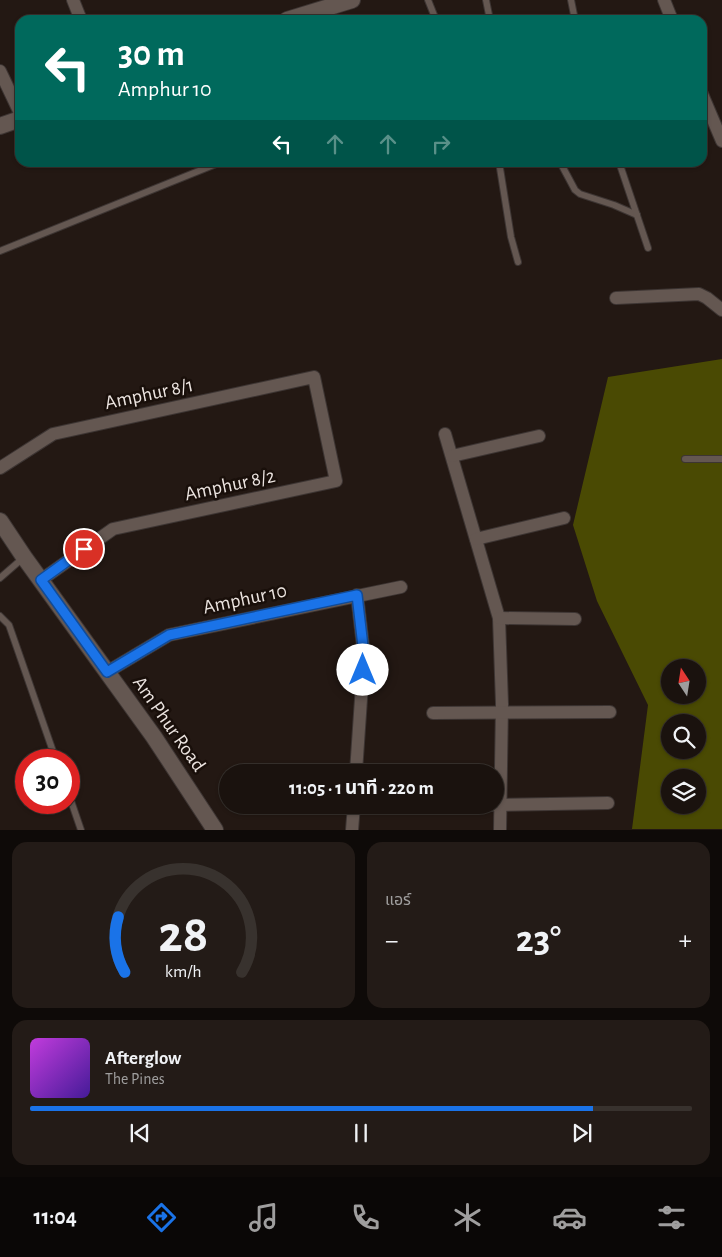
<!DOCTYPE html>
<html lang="th">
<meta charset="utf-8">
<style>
body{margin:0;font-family:"Alegreya Sans","Noto Sans Thai",sans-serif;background:#231b17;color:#f1f3f6;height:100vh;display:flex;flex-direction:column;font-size:19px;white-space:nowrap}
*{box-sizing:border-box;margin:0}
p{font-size:16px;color:#9f9e9e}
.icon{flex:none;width:28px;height:28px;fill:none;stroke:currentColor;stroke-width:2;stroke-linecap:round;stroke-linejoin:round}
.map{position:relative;height:830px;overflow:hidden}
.drawer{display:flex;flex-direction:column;gap:12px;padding:12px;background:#0e0a08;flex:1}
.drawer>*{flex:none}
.top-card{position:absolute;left:15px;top:15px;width:692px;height:152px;border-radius:15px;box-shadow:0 1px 4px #0004,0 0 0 1px #38322e;background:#00695c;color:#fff;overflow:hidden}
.needle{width:32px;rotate:348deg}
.tools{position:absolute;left:661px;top:659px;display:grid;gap:10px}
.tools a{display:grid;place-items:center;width:45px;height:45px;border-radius:50%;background:#1a120e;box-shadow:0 1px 4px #0004,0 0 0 1px #38322e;font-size:25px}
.speed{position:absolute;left:15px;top:749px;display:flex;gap:10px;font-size:25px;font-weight:700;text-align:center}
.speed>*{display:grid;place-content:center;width:65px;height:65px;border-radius:50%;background:#1a120e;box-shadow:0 1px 4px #0004,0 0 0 1px #38322e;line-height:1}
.speed .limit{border:8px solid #d22;background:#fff;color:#111}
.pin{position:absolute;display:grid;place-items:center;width:42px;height:42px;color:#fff;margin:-21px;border:2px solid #fff;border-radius:50%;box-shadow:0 1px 5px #0007}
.me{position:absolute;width:55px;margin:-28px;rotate:0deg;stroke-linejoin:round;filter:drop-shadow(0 0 4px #0008)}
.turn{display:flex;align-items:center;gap:18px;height:105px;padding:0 20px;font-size:22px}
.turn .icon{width:65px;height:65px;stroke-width:2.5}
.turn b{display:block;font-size:35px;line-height:42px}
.lanes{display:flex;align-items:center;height:48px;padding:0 20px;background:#0003;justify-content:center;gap:25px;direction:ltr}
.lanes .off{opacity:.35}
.big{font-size:38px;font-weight:700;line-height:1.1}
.drawer .card{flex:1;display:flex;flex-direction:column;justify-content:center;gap:8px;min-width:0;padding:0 18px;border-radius:15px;background:#231b17}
.drawer .dial{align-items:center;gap:0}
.dial svg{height:130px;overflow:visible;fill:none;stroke:#38322e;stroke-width:7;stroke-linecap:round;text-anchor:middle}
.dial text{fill:#f1f3f6;stroke:none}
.song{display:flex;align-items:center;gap:15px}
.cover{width:60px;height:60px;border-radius:8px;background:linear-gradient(135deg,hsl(290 70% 55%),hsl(260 70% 35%))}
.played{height:5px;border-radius:2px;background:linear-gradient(90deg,#1a73e8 85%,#38322e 85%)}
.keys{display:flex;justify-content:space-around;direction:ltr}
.heat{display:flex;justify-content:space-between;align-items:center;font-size:28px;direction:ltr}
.drawer .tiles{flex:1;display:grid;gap:12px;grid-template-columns:1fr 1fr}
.card:last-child{grid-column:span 2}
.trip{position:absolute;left:219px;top:764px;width:285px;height:50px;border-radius:25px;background:#1a120e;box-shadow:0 1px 4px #0004,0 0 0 1px #38322e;font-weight:700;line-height:50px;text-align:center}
.dock{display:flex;height:80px;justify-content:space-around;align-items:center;background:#0a0706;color:#9f9e9e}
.dock .icon{width:35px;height:35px}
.dock .on{color:#1a73e8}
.dock b{font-size:22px;color:#f1f3f6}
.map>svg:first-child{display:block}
.forest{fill:#4a4a03;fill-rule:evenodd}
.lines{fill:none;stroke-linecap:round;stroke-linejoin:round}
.service-casing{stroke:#3d3533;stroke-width:8}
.minor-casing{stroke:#3d3533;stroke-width:14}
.tertiary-casing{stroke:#3d3533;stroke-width:18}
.service{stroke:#645751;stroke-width:6}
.minor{stroke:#645751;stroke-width:12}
.tertiary{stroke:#645751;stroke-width:16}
.route-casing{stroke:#114b97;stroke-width:12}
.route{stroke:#1a73e8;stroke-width:9}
.labels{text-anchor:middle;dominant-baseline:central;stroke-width:5;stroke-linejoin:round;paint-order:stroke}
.street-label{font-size:20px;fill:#ece4e0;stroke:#190f0a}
</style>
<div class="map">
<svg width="722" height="830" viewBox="0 0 722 830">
<rect width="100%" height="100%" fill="#231813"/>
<path class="forest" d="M722 359V829H632L648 705 597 601 573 525 608 377ZM670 668H698V695H670ZM670 722H698V750H670ZM670 778H698V805H670Z"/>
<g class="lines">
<defs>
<g id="service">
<polyline points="428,0 436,20"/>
<polyline points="486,0 490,20"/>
<polyline points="571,0 575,20"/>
<polyline points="325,9 329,20"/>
<polyline points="499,162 511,237 518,262"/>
<polyline points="560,162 575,190 580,194 614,205 637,215"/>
<polyline points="619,162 648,248"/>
<polyline points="0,251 221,162"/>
<polyline points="685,459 722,459"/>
<polyline points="0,578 23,558"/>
<polyline points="0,616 9,625 56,760"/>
<polyline points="69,795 81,830"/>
</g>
<g id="minor">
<polyline points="73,0 81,20"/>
<polyline points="664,0 672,20"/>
<polyline points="0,71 20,113"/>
<polyline points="702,94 722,141"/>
<polyline points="616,298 699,294 707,298 722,310"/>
<polyline points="445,434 499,618 502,704 500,830"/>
<polyline points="452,456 539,436"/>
<polyline points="0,468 53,434 314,377 336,481 113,529 41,580"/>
<polyline points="476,539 564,518"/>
<polyline points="499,618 575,619"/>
<polyline points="107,672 169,635 401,587"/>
<polyline points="433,713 610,712"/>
<polyline points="356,772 364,655 357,595"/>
<polyline points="430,806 608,803"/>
<polyline points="352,830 354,805"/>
</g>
<g id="tertiary">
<polyline points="287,20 352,0"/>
<polyline points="0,126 20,119"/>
<polyline points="0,521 24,557 154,737 215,830"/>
</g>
</defs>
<use href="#service" class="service-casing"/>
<use href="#minor" class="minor-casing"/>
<use href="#tertiary" class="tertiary-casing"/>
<use href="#service" class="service"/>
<use href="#minor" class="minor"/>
<use href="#tertiary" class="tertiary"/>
</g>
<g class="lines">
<defs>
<polyline id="route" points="84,549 41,580 107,672 169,635 357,595 364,655 363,670"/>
</defs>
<use href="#route" class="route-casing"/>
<use href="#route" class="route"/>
</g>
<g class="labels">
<g class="street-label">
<text transform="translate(149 394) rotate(-12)">Amphur 8/1</text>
<text transform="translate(230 485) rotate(-12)">Amphur 8/2</text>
<text transform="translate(245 599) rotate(-12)">Amphur 10</text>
<text transform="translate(169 724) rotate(55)">Am Phur Road</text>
</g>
</g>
</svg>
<div class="tools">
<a><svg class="needle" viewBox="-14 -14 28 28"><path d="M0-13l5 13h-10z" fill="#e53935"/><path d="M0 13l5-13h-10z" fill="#9f9e9e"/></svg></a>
<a><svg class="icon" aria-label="search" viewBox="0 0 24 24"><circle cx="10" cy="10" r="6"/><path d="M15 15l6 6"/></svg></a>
<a><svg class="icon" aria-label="layers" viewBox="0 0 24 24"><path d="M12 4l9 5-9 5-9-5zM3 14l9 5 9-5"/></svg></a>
</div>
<div class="speed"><div class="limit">30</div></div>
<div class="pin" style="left:84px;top:549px;background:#d93025"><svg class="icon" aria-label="arrive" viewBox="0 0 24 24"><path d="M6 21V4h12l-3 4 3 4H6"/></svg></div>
<svg class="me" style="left:363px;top:670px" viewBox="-20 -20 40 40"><circle r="19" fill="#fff"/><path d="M0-13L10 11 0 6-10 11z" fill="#1a73e8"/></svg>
<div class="trip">11:05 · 1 นาที · 220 m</div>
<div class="top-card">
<div class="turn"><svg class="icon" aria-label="left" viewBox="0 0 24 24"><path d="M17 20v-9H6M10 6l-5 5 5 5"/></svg><div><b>30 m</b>Amphur 10</div></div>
<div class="lanes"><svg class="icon" aria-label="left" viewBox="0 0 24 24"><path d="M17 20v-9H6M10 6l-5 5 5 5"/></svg><svg class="icon off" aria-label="ahead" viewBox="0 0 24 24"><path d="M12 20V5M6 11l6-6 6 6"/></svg><svg class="icon off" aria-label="ahead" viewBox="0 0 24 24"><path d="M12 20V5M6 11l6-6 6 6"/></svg><svg class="icon off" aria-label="right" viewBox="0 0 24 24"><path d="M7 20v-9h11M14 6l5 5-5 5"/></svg></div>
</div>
</div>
<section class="drawer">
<div class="tiles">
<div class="card dial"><svg viewBox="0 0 100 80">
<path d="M14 69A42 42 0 1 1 86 69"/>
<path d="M14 69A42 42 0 0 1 10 35" stroke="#1a73e8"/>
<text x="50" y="56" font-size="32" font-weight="700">28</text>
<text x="50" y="72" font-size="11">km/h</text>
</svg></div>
<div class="card"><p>แอร์</p>
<div class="heat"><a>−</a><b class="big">23°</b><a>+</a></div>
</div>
<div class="card">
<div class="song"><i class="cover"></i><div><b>Afterglow</b><p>The Pines</p></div></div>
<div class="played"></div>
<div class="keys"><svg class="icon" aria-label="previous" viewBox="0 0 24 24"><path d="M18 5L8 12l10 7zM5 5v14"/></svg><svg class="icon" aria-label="pause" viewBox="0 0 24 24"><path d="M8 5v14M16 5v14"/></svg><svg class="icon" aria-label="next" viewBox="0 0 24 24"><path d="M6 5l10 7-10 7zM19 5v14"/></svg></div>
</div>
</div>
</section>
<nav class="dock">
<b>11:04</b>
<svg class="icon on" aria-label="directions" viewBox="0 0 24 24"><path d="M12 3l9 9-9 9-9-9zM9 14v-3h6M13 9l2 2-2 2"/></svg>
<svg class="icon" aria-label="music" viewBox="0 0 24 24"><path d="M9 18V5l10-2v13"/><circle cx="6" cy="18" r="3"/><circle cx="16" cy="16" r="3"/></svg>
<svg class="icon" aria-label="phone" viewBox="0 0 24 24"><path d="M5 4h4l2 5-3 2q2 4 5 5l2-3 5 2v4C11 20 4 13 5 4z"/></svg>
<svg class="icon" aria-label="climate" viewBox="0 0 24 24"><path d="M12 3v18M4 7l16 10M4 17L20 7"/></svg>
<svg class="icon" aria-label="car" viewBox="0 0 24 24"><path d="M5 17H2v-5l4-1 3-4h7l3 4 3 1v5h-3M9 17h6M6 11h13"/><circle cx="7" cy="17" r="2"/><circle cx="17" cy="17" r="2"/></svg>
<svg class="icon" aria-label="filters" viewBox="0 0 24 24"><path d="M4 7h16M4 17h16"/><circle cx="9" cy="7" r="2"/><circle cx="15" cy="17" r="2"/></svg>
</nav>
